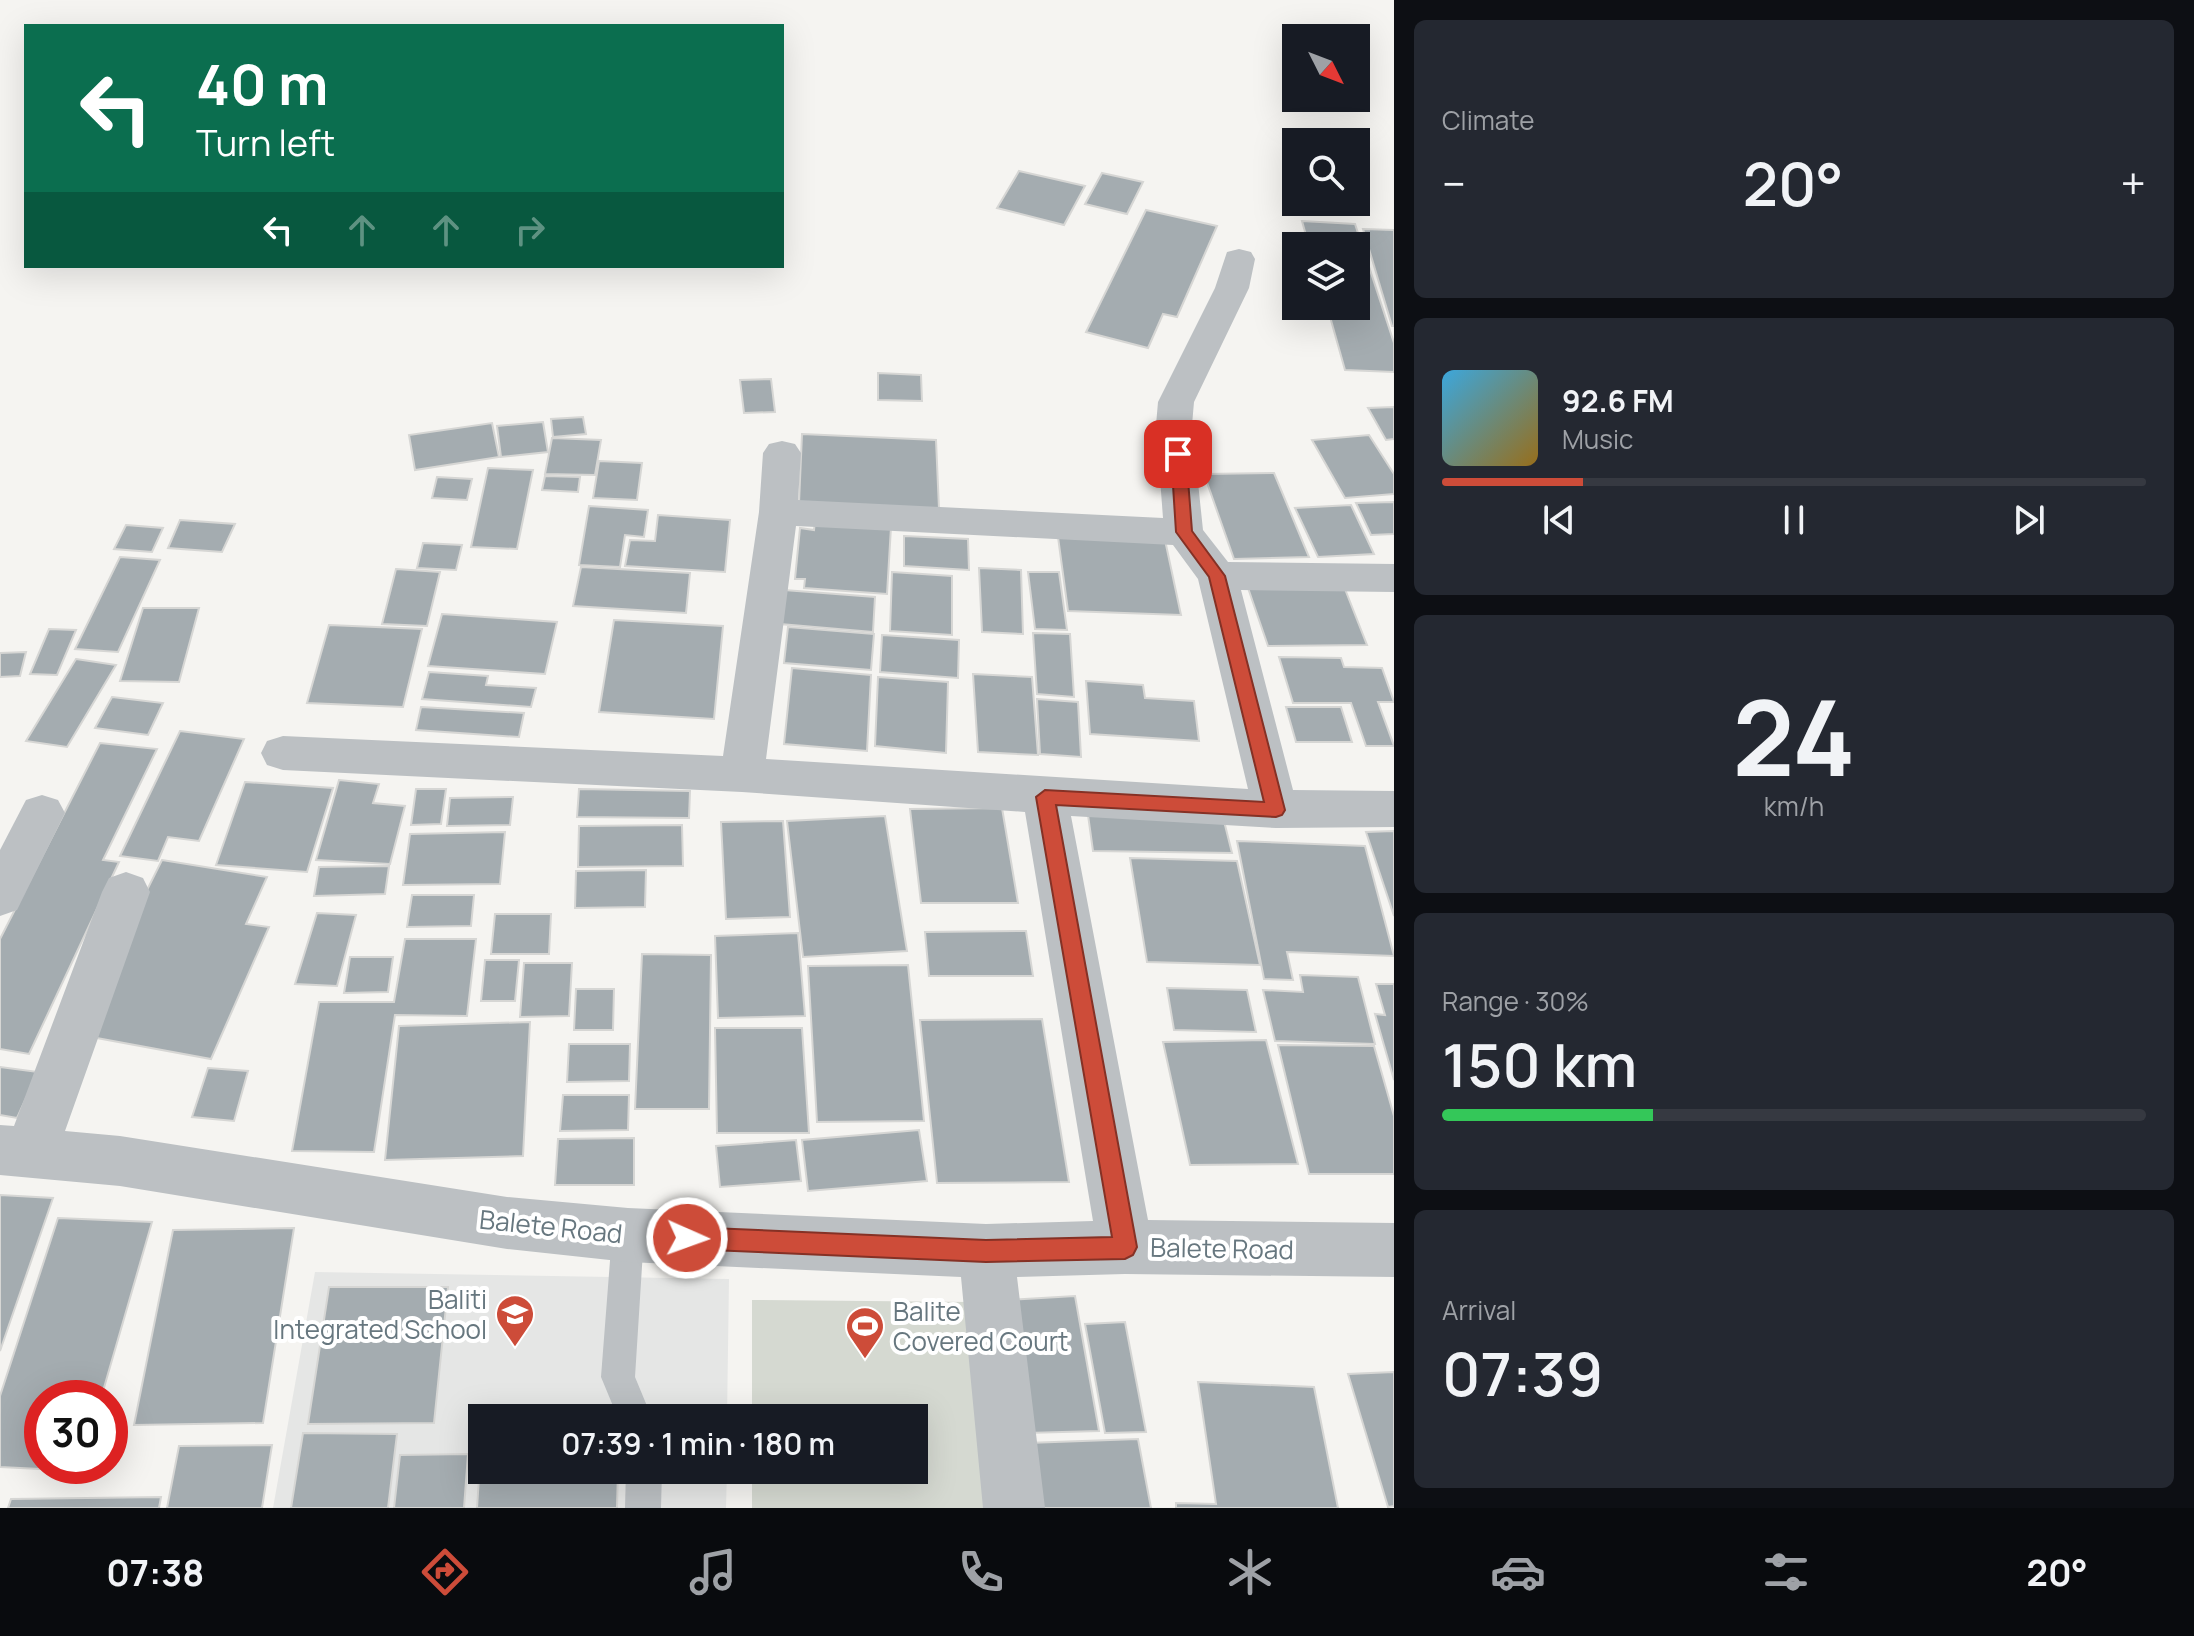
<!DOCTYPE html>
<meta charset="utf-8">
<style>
body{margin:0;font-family:Manrope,sans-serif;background:#242831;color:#f1f3f6;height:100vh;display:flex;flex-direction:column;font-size:30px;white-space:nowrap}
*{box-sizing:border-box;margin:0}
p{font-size:26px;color:#9ea1a6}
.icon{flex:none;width:44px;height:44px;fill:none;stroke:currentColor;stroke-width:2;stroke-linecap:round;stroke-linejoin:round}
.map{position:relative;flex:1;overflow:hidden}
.details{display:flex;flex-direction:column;gap:20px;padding:20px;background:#0d0f14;width:800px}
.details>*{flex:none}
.banner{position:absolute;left:24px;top:24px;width:760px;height:244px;border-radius:0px;box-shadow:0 8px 32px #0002;background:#0b6e4f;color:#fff;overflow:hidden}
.needle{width:52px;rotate:132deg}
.controls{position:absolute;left:1282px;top:24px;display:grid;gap:16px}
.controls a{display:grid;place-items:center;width:88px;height:88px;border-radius:0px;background:#171b24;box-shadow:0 8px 32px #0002;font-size:40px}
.speed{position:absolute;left:24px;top:1380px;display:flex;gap:16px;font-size:40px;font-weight:700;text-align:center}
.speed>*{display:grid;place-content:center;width:104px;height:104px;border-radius:50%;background:#171b24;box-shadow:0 8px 32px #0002;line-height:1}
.speed .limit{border:12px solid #d22;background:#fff;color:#111}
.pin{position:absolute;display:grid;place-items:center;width:68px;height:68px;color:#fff;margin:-34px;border-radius:16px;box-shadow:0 4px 12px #0006}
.me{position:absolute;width:88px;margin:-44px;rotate:92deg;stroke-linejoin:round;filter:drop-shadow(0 0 6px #0008)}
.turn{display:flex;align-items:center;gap:28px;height:168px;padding:0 40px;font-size:36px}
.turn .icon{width:104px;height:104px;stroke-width:2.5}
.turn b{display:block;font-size:56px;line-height:68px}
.lanes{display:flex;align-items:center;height:76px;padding:0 40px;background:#0003;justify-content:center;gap:40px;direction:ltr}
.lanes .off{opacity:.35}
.big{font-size:60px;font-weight:600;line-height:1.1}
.details .tile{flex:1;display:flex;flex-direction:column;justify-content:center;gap:12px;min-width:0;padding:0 28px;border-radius:12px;background:#242831}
.details .dial{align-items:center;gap:0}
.dial b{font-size:104px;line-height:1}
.song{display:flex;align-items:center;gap:24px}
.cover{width:96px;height:96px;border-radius:12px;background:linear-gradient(135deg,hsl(200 70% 55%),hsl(40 70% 35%))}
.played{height:8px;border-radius:4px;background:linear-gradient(90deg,#cd4c39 20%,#363941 20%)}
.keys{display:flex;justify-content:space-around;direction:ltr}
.heat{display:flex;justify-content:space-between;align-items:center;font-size:44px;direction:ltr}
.charge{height:12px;border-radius:6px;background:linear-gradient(90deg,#34c759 30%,#363941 0)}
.trip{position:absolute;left:468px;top:1404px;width:460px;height:80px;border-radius:0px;background:#171b24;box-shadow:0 8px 32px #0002;font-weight:600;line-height:80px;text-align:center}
.tabs{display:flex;height:128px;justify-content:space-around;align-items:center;background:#090b0e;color:#9ea1a6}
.tabs .icon{width:56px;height:56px}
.tabs .current{color:#cd4c39}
.tabs b{font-size:36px;color:#f1f3f6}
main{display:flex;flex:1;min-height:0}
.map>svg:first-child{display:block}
.built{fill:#e5e6e5}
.green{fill:#d5d9d1}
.building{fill:#a4acb0;stroke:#d6d6d4;stroke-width:2}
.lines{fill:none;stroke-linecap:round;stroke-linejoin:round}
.service{fill:#bcc0c3;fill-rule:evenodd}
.minor{fill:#bcc0c3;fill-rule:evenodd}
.route{fill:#cd4c39;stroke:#853125;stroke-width:2}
.labels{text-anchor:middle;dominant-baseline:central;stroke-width:8;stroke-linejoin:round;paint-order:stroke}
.near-street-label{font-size:26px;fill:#67777f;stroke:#fff}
.near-poi-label{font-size:26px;fill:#67777f;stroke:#fff;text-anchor:end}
</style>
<main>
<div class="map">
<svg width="1394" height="1508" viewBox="0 0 1394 1508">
<rect width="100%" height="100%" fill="#f5f4f1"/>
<polygon class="built" points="315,1272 729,1279 727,1418 482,1418 482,1470 727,1470 726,1508 273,1508"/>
<polygon class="green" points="752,1300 972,1302 991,1508 752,1508 752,1470 914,1470 914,1418 752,1418"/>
<g class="building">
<polygon points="1019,171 1085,186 1064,225 997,208"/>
<polygon points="1102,173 1143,182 1127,214 1085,204"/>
<polygon points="1146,210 1217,226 1177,317 1163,314 1148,348 1086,332"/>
<polygon points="1302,221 1355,224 1394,343 1394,372 1345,370 1327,306 1356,306 1356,246 1309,246"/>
<polygon points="1363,229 1394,230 1394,326 1392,326"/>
<polygon points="878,373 921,375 922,401 878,400"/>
<polygon points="771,379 775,412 744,413 740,380"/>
<polygon points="1394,407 1394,439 1386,440 1368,408"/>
<polygon points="583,417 586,434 553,437 551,419"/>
<polygon points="543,422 548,452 501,457 497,426"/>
<polygon points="492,423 499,457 415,470 409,435"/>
<polygon points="802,434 936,440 939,509 799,503"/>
<polygon points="1369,435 1394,474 1394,494 1345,498 1312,440"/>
<polygon points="552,438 601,440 595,475 545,474"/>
<polygon points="599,461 642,463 637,500 593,498"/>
<polygon points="488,468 533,470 517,549 471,547"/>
<polygon points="1274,473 1309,557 1234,559 1204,474"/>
<polygon points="545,476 580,477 578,492 542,490"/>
<polygon points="437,477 472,479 467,500 432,498"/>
<polygon points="1394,502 1394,534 1371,535 1356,503"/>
<polygon points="1351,505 1374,554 1318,557 1295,508"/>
<polygon points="589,506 648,510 644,537 625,535 620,567 579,565"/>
<polygon points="658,515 730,520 725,572 625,566 630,540 655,541"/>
<polygon points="180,520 235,524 222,552 168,548"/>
<polygon points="815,521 891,527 887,594 804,588 805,579 795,579 800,528 814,530"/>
<polygon points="126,525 163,528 152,552 114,549"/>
<polygon points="904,536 968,539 969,570 904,566"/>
<polygon points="1058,537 1165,540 1181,615 1068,611"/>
<polygon points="423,543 462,545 456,570 417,568"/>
<polygon points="120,557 160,560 118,652 75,649"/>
<polygon points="581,567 690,573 686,613 573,606"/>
<polygon points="979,568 1021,570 1023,634 982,632"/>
<polygon points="396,569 440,572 427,626 382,624"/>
<polygon points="892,572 952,576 952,635 890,631"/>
<polygon points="1028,572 1059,572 1067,630 1035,629"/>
<polygon points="1343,584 1367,645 1268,646 1247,585"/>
<polygon points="784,590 875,597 873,632 780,624"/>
<polygon points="143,608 199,608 179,682 120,681"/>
<polygon points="442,614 557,622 545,674 428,666"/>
<polygon points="614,620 723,626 714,719 599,712"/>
<polygon points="329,625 422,629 403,707 307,703"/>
<polygon points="788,627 874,634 871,670 784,663"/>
<polygon points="49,629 76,630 57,675 30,674"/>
<polygon points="1033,633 1070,634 1074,697 1037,694"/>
<polygon points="882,635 959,640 958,678 880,672"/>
<polygon points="26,652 20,676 0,677 0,653"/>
<polygon points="1279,657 1341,658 1344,667 1382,668 1394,702 1378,702 1394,746 1366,746 1351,703 1293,703"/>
<polygon points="76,659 116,665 67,747 26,741"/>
<polygon points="792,668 871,675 867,751 784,744"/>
<polygon points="429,672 488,676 486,685 536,688 531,707 422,699"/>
<polygon points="973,674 1032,677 1038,755 978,752"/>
<polygon points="878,677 948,682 946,753 875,746"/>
<polygon points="1086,681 1143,685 1145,698 1194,701 1199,741 1090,734"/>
<polygon points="112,697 163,703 148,735 95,728"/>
<polygon points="1037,699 1078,702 1081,757 1040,754"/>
<polygon points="421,707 524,713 519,737 416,730"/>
<polygon points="1286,707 1341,707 1352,742 1296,742"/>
<polygon points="180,731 244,739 199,841 168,837 158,861 120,856"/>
<polygon points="100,743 157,749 103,860 119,862 29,1054 0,1049 0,939"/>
<polygon points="339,780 379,784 373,803 405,806 390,864 316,860"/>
<polygon points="245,782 333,788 307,872 216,865"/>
<polygon points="416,789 446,789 441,824 411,825"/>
<polygon points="579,789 690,791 689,818 577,817"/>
<polygon points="513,797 510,825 447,826 450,798"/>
<polygon points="1002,808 1018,903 921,903 910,809"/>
<polygon points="1088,815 1223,817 1232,853 1093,851"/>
<polygon points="885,816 907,951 803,957 787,821"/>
<polygon points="783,821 790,917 726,919 721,822"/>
<polygon points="682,825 683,866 578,867 579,826"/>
<polygon points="1394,831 1394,916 1366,832"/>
<polygon points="505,832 500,884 403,885 410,834"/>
<polygon points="1237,841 1365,846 1394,956 1287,952 1293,980 1264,979"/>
<polygon points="1130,858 1237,861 1260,965 1147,962"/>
<polygon points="162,860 267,877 246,924 269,927 211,1059 75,1034"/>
<polygon points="389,866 385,894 314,896 319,867"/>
<polygon points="646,870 645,907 575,908 576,871"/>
<polygon points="412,895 474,895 471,926 407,927"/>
<polygon points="317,913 356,915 337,986 295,984"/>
<polygon points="495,914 551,914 549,954 491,954"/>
<polygon points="1026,931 1033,976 929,976 925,932"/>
<polygon points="798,933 805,1016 718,1018 715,936"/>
<polygon points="405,939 476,939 467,1016 395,1015 374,1152 292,1151 319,1002 394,1002"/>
<polygon points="642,954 711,955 709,1109 635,1109"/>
<polygon points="350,957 393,957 388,992 344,993"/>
<polygon points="485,960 519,960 515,1001 481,1001"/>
<polygon points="524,963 572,963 569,1016 520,1017"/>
<polygon points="908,965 924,1121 817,1122 808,966"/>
<polygon points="1300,975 1358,977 1375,1044 1275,1041 1263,990 1303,992"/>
<polygon points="1376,984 1394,984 1394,1080 1375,1014 1385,1015"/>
<polygon points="1167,988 1247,990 1256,1032 1174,1030"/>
<polygon points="576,989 614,989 613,1030 574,1030"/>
<polygon points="1042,1019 1069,1182 937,1183 920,1020"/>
<polygon points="530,1022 523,1156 385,1160 399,1026"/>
<polygon points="715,1028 802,1028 809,1133 717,1133"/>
<polygon points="1266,1040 1298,1164 1190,1165 1163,1042"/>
<polygon points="569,1044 630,1044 629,1081 567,1082"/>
<polygon points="1278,1045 1374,1046 1394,1116 1394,1174 1309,1174"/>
<polygon points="0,1067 38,1072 17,1118 0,1115"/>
<polygon points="208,1068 248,1071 234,1121 192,1117"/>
<polygon points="563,1095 629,1095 628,1130 560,1131"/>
<polygon points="919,1130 927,1181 808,1191 802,1140"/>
<polygon points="634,1138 634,1185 555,1185 558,1139"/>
<polygon points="796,1140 801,1181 720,1187 716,1146"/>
<polygon points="0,1195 53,1198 0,1351"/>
<polygon points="58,1218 152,1222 101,1398 42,1398 42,1466 82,1466 80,1471 0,1467 0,1396"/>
<polygon points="294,1228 263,1423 134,1425 173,1230"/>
<polygon points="329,1287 448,1287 434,1423 308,1424"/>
<polygon points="1075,1296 1099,1431 1026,1433 1006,1300"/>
<polygon points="1125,1322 1146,1432 1105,1433 1085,1324"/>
<polygon points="1394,1372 1394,1506 1388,1507 1348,1374"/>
<polygon points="1198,1382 1314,1387 1338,1508 1176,1508 1176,1503 1216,1504"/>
<polygon points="303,1433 397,1434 388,1508 291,1508"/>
<polygon points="1138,1439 1151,1508 1036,1508 1027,1443"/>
<polygon points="272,1445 262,1508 167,1508 179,1446"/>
<polygon points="468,1454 464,1508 394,1508 400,1455"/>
<polygon points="480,1462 482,1470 618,1470 617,1508 477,1508"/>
<polygon points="161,1497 159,1508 8,1508 11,1499"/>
</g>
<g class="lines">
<g class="service">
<polygon points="628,1219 639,1224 644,1235 635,1377 652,1418 618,1418 601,1377 612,1235 617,1224"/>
<polygon points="626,1470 662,1470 661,1508 625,1508"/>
</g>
<g class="minor">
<path d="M1239 249 1251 252 1255 259 1249 288 1194 402 1192 425 1203 530 1228 562 1394 564V592L1241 590 1293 790 1394 791V827L1276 828 1071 816 1148 1220 1394 1223V1277L1125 1274 1017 1277 1045 1508H983L961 1277 628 1262 507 1249 120 1186 0 1175V1125L14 1126 102 892 109 878 126 872 143 878 150 892 65 1131 120 1136 507 1197 628 1208 986 1224 1093 1221 1025 812 742 792 283 770 267 765 261 753 267 741 283 736 723 756 759 512 763 453 769 444 782 441 795 444 801 453 798 500 1163 518 1156 425 1158 402 1215 288 1227 252ZM796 526 1173 545 1198 579 1248 789 766 759Z"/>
<polygon points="42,795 58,800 65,813 17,910 0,916 0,850 26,800"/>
</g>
</g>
<polygon class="route" points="1178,449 1186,454 1192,531 1225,576 1285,810 1282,815 1276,817 1056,805 1137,1247 1133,1255 1125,1259 986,1262 687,1249 679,1246 676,1238 679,1230 687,1227 986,1240 1112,1237 1036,797 1045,790 1264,802 1209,577 1176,532 1171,454"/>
<defs>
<symbol id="school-pin" viewBox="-11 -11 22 30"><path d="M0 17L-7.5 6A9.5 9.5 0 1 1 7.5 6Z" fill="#cd4c39" stroke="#fff"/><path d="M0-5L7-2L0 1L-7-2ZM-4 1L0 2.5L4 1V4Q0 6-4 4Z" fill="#fff"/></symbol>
<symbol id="stadium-pin" viewBox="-11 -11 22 30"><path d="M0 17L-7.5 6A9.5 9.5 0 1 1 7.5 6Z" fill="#cd4c39" stroke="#fff"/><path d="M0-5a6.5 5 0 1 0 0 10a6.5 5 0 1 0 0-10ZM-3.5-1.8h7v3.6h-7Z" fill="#fff"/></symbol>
</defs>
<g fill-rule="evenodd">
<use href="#school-pin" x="493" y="1292" width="44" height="60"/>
<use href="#stadium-pin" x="843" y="1304" width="44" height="60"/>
</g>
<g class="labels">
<g class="near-street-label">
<text transform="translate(551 1226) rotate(6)">Balete Road</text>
<text transform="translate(1222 1248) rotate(1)">Balete Road</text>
</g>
<g class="near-poi-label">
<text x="487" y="1299">Baliti<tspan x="487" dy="30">Integrated School</tspan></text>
<text x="893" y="1311" text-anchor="start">Balite<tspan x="893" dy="30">Covered Court</tspan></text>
</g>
</g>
</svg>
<div class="controls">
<a><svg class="needle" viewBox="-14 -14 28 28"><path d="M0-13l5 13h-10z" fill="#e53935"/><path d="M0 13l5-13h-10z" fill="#9ea1a6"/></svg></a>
<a><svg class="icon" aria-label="search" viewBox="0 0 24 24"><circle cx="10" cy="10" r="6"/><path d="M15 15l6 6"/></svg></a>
<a><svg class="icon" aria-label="layers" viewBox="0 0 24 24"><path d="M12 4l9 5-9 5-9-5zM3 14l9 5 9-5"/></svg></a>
</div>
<div class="speed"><div class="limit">30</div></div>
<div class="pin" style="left:1178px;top:454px;background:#d93025"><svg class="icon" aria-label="arrive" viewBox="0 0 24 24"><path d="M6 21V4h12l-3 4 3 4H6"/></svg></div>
<svg class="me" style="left:687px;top:1238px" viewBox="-20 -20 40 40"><circle r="17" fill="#cd4c39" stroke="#fff" stroke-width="3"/><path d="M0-11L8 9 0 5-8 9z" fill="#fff"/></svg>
<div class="trip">07:39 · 1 min · 180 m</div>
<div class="banner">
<div class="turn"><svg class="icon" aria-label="left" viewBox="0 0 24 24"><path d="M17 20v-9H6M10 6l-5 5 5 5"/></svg><div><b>40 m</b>Turn left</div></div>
<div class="lanes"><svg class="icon" aria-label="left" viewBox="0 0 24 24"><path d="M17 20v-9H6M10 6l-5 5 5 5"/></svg><svg class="icon off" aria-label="ahead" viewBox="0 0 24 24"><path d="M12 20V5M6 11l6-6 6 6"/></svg><svg class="icon off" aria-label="ahead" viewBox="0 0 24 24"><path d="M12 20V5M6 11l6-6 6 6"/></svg><svg class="icon off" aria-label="right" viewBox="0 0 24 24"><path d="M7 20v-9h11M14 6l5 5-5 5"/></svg></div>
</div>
</div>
<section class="details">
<div class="tile"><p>Climate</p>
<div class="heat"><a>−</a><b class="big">20°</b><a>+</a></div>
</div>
<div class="tile">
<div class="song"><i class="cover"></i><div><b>92.6 FM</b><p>Music</p></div></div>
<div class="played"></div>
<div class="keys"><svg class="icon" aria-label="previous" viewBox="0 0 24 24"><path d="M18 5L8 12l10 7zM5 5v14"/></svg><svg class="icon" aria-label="pause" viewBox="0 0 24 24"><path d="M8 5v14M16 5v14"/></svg><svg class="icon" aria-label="next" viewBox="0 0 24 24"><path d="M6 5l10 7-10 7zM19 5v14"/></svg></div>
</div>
<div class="tile dial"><b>24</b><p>km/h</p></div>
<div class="tile"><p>Range · 30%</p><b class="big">150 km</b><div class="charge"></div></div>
<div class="tile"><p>Arrival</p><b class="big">07:39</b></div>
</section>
</main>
<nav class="tabs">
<b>07:38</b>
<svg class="icon current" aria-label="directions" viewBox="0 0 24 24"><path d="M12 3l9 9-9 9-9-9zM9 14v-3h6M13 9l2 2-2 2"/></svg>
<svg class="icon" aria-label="music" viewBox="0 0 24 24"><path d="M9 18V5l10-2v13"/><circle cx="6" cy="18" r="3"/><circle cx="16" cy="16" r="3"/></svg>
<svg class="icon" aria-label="phone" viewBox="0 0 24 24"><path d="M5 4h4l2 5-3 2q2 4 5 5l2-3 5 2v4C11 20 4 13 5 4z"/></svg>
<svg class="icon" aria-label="climate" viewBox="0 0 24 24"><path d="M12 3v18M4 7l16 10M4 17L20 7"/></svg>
<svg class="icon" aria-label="car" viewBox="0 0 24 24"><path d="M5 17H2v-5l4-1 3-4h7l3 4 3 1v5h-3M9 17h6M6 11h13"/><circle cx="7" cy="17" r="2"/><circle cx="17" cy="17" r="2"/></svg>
<svg class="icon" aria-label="filters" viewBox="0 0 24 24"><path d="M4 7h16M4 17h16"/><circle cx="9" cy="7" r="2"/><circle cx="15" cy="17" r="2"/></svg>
<b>20°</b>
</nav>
